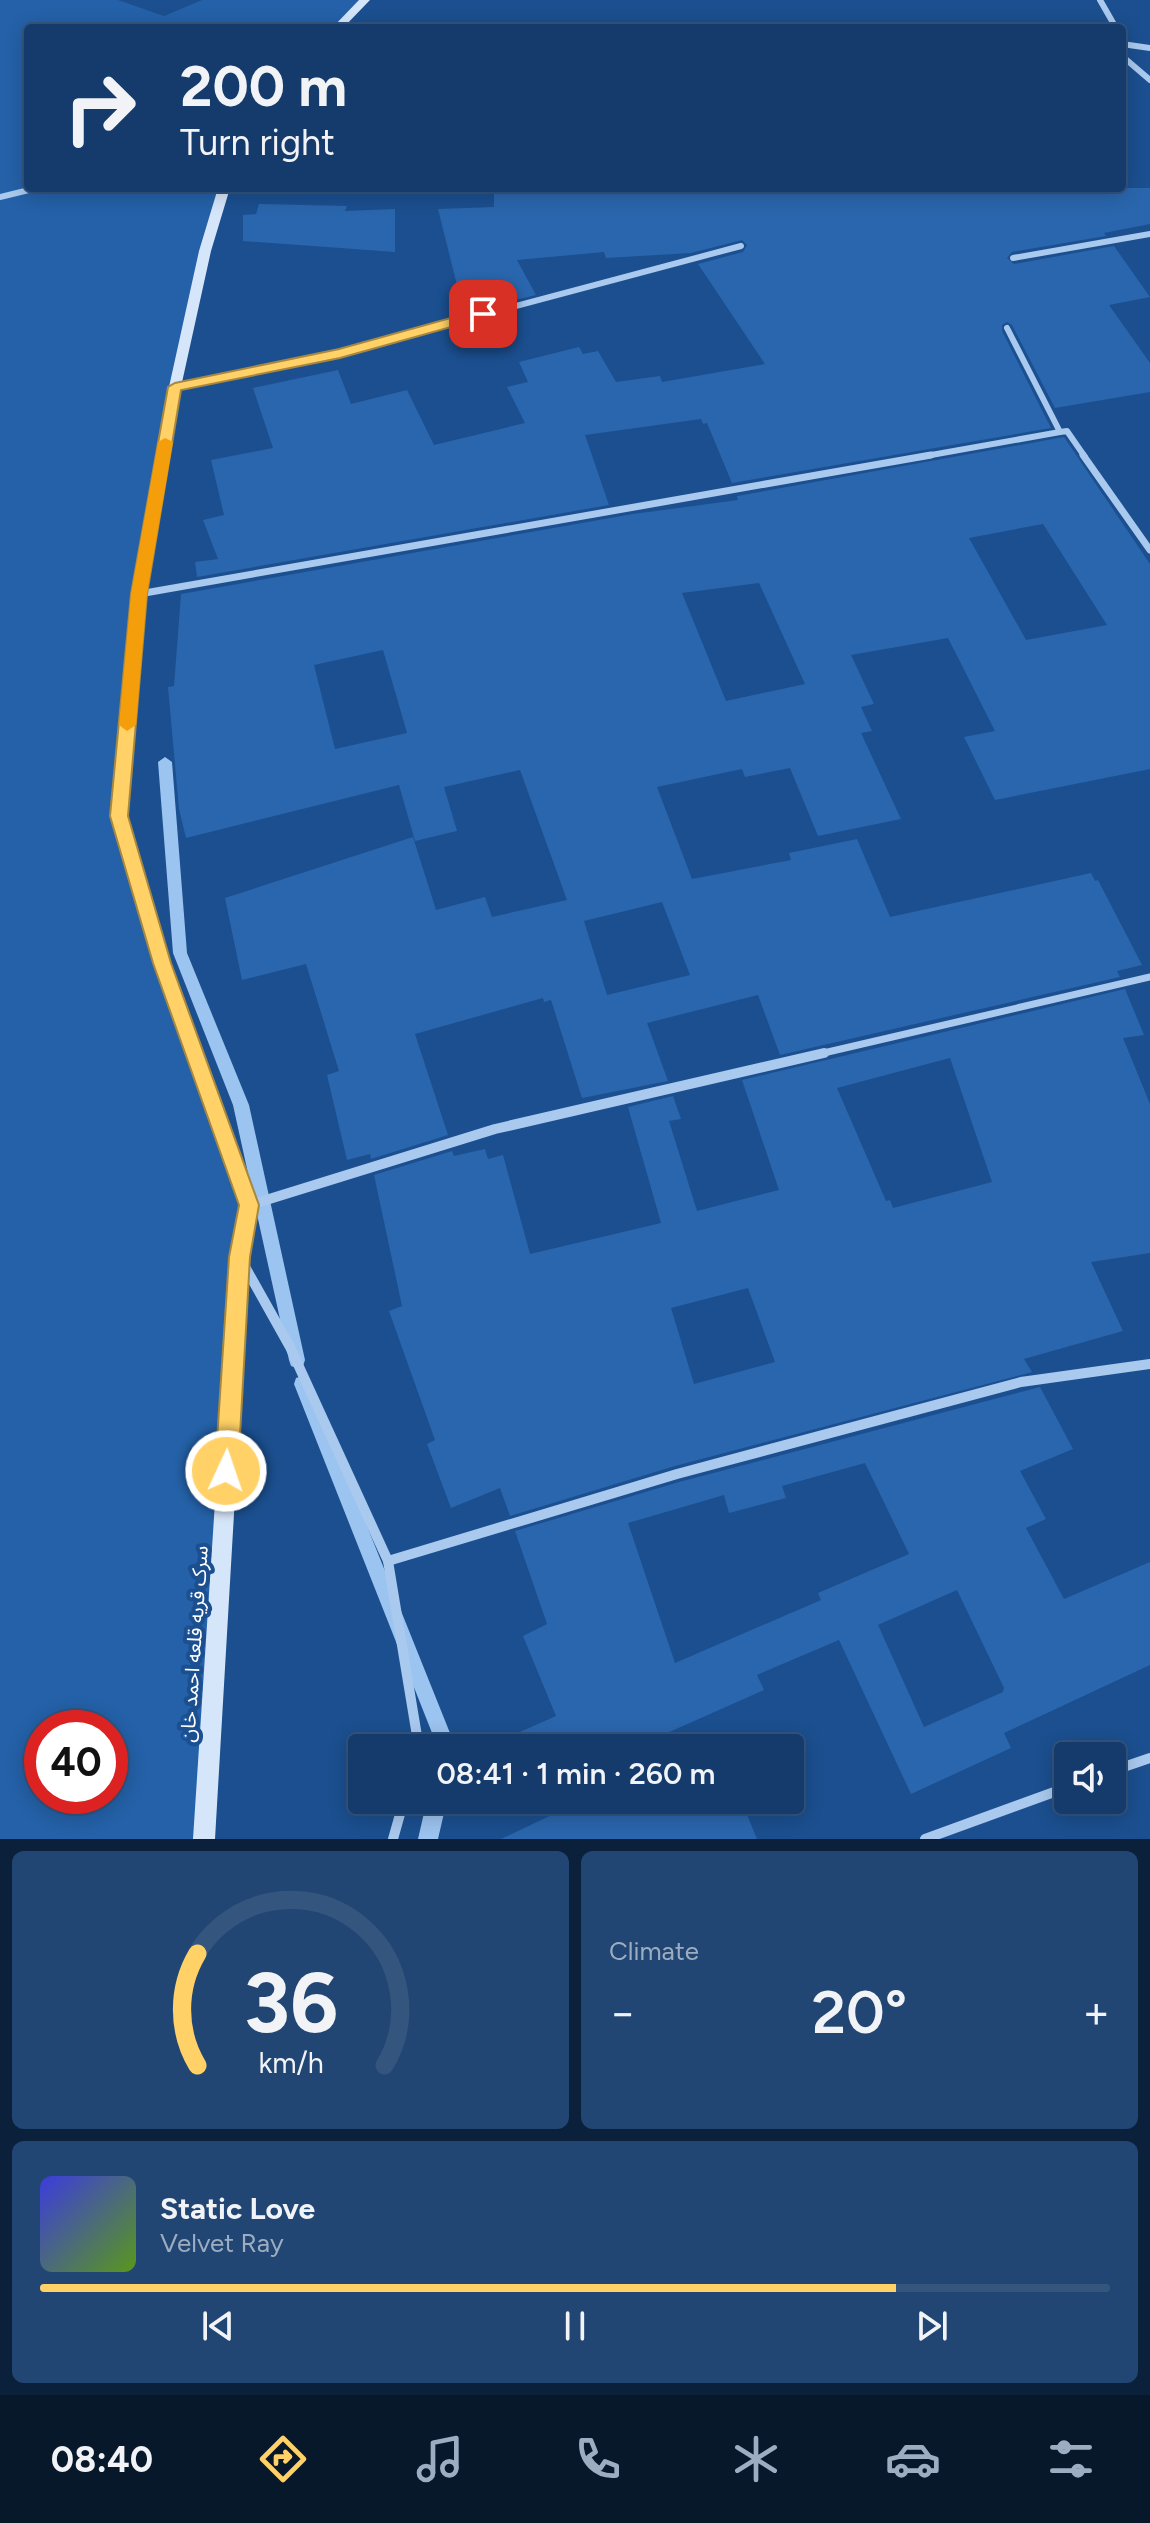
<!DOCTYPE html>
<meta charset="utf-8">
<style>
body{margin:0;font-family:Figtree,"Noto Sans Arabic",sans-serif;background:#214673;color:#f1f3f6;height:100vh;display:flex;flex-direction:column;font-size:30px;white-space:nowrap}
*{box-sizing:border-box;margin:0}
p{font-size:26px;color:#9dadc1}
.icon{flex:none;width:44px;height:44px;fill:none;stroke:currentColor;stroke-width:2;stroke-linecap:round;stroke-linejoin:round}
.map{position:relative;height:1839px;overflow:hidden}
.details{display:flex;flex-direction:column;gap:12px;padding:12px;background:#0b203b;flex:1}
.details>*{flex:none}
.top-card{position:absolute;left:24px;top:24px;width:1102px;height:168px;border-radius:8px;box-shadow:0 4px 20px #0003,0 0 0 2px #33557e;background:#143b6b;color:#f1f3f6;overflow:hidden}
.buttons{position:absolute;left:1054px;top:1742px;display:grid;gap:16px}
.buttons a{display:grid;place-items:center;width:72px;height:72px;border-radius:8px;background:#143b6b;box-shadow:0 4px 20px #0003,0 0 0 2px #33557e;font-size:40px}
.speed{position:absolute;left:24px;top:1710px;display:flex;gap:16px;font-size:40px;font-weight:700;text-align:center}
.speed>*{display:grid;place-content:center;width:104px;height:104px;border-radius:50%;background:#143b6b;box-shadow:0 4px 20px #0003,0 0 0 2px #33557e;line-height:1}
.speed .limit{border:12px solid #d22;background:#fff;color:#111}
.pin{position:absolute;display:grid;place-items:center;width:68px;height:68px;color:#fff;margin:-34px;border-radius:16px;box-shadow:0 4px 12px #0006}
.me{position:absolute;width:88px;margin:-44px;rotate:3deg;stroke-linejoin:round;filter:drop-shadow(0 0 6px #0008)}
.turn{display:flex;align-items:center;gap:28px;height:168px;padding:0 24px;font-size:36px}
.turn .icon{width:104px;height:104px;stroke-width:2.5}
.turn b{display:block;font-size:56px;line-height:68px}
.big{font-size:60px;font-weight:600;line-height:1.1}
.details .tile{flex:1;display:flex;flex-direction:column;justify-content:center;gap:12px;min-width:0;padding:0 28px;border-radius:12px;background:#214673}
.details .dial{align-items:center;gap:0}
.dial svg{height:208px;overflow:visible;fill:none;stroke:#33557e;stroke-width:7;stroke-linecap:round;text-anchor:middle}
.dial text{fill:#f1f3f6;stroke:none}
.song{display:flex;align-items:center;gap:24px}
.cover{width:96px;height:96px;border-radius:12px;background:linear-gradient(135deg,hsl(240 70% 55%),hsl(90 70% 35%))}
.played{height:8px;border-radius:4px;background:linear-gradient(90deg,#ffd166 80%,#33557e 80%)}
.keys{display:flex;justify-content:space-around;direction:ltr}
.heat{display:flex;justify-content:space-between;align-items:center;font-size:44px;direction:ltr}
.details .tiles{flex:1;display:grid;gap:12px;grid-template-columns:1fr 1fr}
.tile:last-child{grid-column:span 2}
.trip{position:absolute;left:348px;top:1734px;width:456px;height:80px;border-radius:8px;background:#143b6b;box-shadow:0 4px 20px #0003,0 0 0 2px #33557e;font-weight:600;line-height:80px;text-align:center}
.dock{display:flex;height:128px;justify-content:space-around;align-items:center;background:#08182b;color:#9dadc1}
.dock .icon{width:56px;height:56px}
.dock .selected{color:#ffd166}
.dock b{font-size:36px;color:#f1f3f6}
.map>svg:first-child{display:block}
.green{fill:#2461a8;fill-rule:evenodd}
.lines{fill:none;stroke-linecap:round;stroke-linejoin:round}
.stream{fill:#9cc4f0;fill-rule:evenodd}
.building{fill:#2a66ad;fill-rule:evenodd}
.street-far2{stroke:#a9c9ee;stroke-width:6}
.street-far1{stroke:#a9c9ee;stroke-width:7}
.street{stroke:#a9c9ee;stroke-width:10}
.secondary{fill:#d6e6fa;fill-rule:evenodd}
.route{fill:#ffd166;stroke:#a68842;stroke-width:2}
.slow{fill:#f59e0b}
.labels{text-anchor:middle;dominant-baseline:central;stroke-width:8;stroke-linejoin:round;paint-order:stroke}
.street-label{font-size:20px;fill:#fff;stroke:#1b4f8f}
</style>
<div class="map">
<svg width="1150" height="1839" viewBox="0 0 1150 1839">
<rect width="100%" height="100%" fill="#1b4f8f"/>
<path class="green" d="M0 0H118L164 16 202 0H365L337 28H28V188H224L205 251 139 594 119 816 249 1205 204 1839H0ZM42 1728H110V1796H42Z"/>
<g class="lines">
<g class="stream">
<polygon points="165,757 172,762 187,953 249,1105 305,1360 303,1366 297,1368 291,1366 289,1360 233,1105 173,953 158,762"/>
<polygon points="302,1376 308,1378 310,1384 456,1748 438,1748 294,1384 296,1378"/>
<polygon points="427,1800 447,1800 438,1839 418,1839"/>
</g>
</g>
<g class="building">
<polygon points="494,188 1150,188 1150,224 1104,233 1106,236 1012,252 1007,258 1014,264 1114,246 1150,297 1109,305 1150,363 1150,392 1055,408 1012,325 1007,322 1002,325 1002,331 1051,428 732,483 707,423 703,424 701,419 585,435 609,505 197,577 195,562 218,559 203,520 224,515 211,460 273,448 253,388 338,370 351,404 407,390 434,445 525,423 507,387 528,382 519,362 579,347 583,354 598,351 616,382 660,376 662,382 765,364 698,264 743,252 747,245 742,240 691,253 606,258 604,252 517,260 536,295 491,306 487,298 461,301 438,209 494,207"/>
<polygon points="259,204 347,206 345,211 395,209 395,252 243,241 243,215 256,214"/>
<path d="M1064 437 1150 564V769L995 800 964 737 995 731 948 638 851 655 874 704 861 707 872 731 861 733 901 819 818 836 790 768 745 777 742 769 657 787 692 879 791 860 789 853 857 839 890 917 1091 873 1095 881 1098 880 1142 965 1117 971 1120 977 780 1055 758 995 647 1023 668 1081 582 1098 551 1000 544 1002 543 998 415 1034 448 1135 371 1159 370 1154 347 1160 327 1075 339 1071 306 964 242 980 225 898 413 837 436 910 485 897 492 917 567 900 520 770 444 787 457 831 415 841 399 785 186 838 179 809 168 687 174 686 181 594 633 514 738 500 737 496ZM1043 524 1107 625 1026 640 969 538ZM759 583 805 684 726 701 682 593ZM383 650 407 733 335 749 314 665ZM662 902 690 975 607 995 584 921Z"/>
<path d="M1125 989 1144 1035 1123 1038 1150 1104V1253L1091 1262 1123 1331 1024 1359 1032 1372 675 1466 510 1516 500 1488 451 1508 427 1444 435 1440 389 1311 402 1306 374 1175 452 1151 454 1156 485 1149 488 1159 503 1155 530 1254 661 1223 628 1107 673 1096 681 1119 669 1121 697 1211 779 1190 742 1080ZM950 1058 992 1182 893 1208 890 1200 886 1201 837 1088ZM748 1288 775 1362 694 1384 671 1308Z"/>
<path d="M1040 1387 1073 1449 1020 1471 1046 1519 1026 1528 1064 1599 1150 1562V1665L1004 1733 1011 1748 911 1794 839 1640 757 1675 764 1690 665 1734 670 1748H484L556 1716 523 1636 547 1624 515 1531 679 1482ZM865 1463 909 1554 818 1593 821 1600 675 1663 628 1523 724 1495 729 1513 786 1498 782 1486ZM957 1590 1004 1688 1003 1692 924 1727 878 1625Z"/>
<polygon points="576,1800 689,1800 695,1814 727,1800 741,1800 757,1839 501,1839 577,1803"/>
</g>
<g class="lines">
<g class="street-far2">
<polyline points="1100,0 1116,28"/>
<polyline points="1122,44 1150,48"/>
<polyline points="1122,56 1150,80"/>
<polyline points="0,197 37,188"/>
<polyline points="1013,258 1150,234"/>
<polyline points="1007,328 1060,432 1067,431 1085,457"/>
<polyline points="175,387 340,353 741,246"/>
<polyline points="920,457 1060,432"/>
</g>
<g class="street-far1">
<polyline points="1083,455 1150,550"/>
<polyline points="139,594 931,455"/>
<polyline points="815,1055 1150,977"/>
</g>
<g class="street">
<polyline points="250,1205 495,1129 824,1053"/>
<polyline points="244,1265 290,1347 388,1561 419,1748"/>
<polyline points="388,1561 677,1474 1021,1382 1150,1364"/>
<polyline points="1112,1771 1150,1758"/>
<polyline points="393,1839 404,1800"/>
<polyline points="925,1839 1068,1787"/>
</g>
<g class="secondary">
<polygon points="359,0 370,0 343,28 332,28"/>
<polygon points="218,188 230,188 211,251 181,387 146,594 127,816 170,963 258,1205 249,1257 215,1839 193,1839 231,1257 240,1205 154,963 111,816 132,594 169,387 199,251"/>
</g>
</g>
<polygon class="route" points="483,309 489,314 487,317 340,358 181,390 147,594 128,816 171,963 259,1205 250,1257 238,1471 234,1479 226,1483 218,1479 215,1471 229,1257 239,1205 153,963 110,816 131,594 168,387 175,383 339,349"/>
<polygon class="slow" points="165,438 173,442 147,594 136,725 127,731 119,725 131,594 158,442"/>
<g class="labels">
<g class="street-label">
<text transform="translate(194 1644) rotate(-86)">سرک قریه قلعه احمد خان</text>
</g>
</g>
</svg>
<div class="buttons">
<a><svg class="icon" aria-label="sound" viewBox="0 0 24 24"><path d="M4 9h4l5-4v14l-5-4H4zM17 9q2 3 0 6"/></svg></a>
</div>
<div class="speed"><div class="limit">40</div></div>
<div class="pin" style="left:483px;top:314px;background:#d93025"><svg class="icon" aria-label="arrive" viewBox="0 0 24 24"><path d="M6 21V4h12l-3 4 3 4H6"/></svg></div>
<svg class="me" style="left:226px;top:1471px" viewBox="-20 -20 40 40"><circle r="17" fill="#ffd166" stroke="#fff" stroke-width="3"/><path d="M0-11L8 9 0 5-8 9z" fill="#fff"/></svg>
<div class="trip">08:41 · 1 min · 260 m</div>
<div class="top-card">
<div class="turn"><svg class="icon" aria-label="right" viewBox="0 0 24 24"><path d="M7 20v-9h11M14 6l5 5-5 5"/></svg><div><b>200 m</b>Turn right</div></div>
</div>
</div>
<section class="details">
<div class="tiles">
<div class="tile dial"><svg viewBox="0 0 100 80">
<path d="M14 69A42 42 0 1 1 86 69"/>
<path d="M14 69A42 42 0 0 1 14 26" stroke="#ffd166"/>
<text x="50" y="56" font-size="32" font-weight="700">36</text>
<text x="50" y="72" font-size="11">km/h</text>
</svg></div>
<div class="tile"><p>Climate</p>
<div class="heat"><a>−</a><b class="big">20°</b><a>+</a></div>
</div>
<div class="tile">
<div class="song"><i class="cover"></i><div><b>Static Love</b><p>Velvet Ray</p></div></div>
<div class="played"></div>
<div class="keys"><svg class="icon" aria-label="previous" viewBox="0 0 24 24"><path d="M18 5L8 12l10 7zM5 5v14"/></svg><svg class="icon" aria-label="pause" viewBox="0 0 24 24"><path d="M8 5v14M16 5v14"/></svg><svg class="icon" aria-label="next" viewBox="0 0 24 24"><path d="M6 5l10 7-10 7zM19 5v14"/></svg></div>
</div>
</div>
</section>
<nav class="dock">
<b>08:40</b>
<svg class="icon selected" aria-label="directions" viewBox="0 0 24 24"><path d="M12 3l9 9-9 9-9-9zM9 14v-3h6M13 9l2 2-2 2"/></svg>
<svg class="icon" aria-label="music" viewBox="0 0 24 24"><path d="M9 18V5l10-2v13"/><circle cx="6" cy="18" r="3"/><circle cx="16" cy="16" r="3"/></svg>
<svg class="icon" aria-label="phone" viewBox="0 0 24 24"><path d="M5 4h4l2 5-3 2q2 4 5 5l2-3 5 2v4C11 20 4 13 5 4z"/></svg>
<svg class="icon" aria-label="climate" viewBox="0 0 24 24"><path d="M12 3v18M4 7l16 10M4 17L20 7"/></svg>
<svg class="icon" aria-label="car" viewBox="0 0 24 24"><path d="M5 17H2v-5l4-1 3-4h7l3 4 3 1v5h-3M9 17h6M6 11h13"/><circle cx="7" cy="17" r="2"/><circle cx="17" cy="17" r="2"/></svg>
<svg class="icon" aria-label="filters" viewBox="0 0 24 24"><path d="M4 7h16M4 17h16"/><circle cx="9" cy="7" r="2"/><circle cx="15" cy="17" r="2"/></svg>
</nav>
